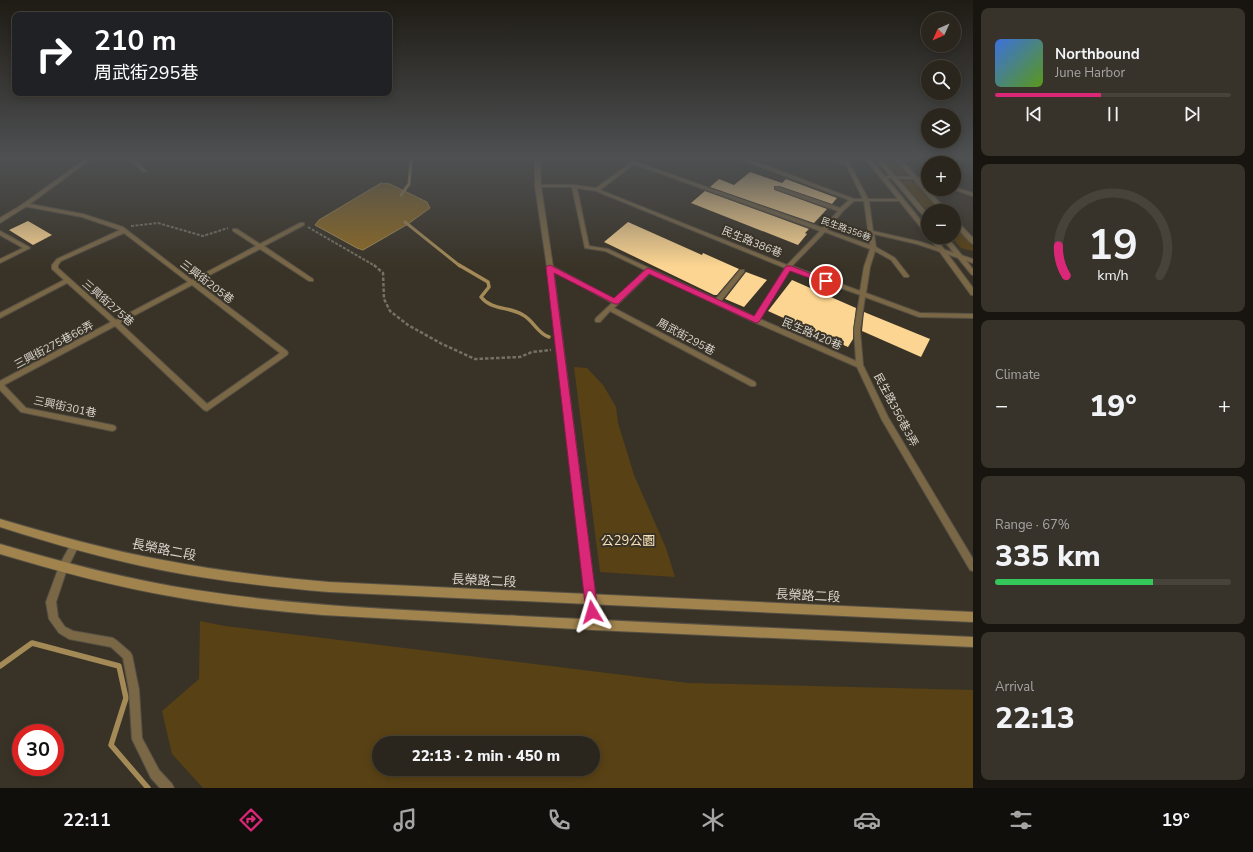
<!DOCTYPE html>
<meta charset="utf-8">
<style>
body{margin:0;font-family:"Nunito Sans","Noto Sans TC",sans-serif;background:#37322a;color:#f1f3f6;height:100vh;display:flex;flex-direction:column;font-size:15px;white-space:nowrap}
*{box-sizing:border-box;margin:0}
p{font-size:13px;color:#a6a5a4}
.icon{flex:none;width:22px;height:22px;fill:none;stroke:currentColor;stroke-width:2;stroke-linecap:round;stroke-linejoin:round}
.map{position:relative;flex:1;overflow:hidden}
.details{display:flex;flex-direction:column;gap:8px;padding:8px;background:#181510;width:280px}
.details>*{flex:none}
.banner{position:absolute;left:12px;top:12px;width:380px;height:84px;border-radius:8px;box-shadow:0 2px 10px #0003,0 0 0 1px #47433b;background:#202124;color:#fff;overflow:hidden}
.needle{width:26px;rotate:225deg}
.tools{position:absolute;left:921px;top:12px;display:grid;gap:8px}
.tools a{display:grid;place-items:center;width:40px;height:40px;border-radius:50%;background:#2b261d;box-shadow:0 2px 10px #0003,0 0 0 1px #47433b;font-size:20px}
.speed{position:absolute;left:12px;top:724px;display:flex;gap:8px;font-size:20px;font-weight:700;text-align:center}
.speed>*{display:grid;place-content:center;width:52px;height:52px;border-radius:50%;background:#2b261d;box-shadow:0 2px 10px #0003,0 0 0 1px #47433b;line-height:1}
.speed .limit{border:6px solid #d22;background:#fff;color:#111}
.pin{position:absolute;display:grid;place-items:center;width:34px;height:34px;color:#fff;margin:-17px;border:2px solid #fff;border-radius:50%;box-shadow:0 1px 4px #0007}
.me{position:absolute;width:44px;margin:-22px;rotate:353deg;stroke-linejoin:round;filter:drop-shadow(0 0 3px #0008)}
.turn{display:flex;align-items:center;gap:14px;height:84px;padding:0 16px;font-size:18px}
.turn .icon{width:52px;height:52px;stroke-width:2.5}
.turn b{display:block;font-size:28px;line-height:34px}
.big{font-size:30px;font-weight:800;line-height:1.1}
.details .widget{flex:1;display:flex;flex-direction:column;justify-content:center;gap:6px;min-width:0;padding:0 14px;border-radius:8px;background:#37322a}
.details .dial{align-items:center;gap:0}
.dial svg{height:104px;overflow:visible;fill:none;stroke:#47433b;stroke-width:7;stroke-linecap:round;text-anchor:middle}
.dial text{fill:#f1f3f6;stroke:none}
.song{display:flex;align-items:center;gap:12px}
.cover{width:48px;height:48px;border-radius:6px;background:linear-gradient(135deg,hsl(220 70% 55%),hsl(90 70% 35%))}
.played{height:4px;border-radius:2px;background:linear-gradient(90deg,#db2777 45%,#47433b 45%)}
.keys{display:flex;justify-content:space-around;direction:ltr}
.heat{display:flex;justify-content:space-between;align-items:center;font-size:22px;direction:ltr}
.charge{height:6px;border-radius:3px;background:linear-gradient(90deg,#34c759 67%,#47433b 0)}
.trip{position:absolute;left:372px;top:736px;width:228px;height:40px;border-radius:20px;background:#2b261d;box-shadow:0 2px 10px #0003,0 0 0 1px #47433b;font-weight:800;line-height:40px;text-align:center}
.tabs{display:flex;height:64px;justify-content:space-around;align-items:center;background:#110f0c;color:#a6a5a4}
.tabs .icon{width:28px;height:28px}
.tabs .active{color:#db2777}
.tabs b{font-size:18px;color:#f1f3f6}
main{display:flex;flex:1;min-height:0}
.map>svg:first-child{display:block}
.green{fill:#584115;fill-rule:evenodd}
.water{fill:#8d6a25;stroke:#a48a57}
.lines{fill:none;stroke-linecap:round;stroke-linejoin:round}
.stream-far2{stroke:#a48a57;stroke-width:3}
.stream-far1{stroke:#a48a57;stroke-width:3.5}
.stream{stroke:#a48a57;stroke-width:5.5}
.building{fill:#fcd592}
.service-casing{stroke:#565045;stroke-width:2}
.minor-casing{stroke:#565045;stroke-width:2}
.tertiary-casing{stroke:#565045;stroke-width:2}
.secondary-casing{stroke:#565045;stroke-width:2}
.path-far1{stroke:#757066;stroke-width:2;stroke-dasharray:3 1.5;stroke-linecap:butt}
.path{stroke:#757066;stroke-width:2.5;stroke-dasharray:3.5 2;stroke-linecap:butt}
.service{fill:#7a6746;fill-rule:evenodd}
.minor{fill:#7a6746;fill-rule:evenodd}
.tertiary{fill:#7a6746;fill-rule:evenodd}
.secondary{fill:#a1834d;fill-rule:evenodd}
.route{fill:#db2777;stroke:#8e194d}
.labels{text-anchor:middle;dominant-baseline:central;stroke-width:4;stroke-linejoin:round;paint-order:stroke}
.far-street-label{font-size:9px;fill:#d9d4cd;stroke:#393327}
.street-label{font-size:11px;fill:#d9d4cd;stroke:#393327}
.near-park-label{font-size:13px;fill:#f8e0b7;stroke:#393327}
.near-street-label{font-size:13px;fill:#d9d4cd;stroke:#393327}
</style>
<main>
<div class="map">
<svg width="973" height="788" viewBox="0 0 973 788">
<rect width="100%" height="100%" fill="#393327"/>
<g class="green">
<path d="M880 157H894L907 173 905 175C892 175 887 166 880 157Z"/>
<path d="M903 180C921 180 932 199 942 211H928L902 182Z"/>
<polygon points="954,224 973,246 973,251 961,248 951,237 954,237"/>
<polygon points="574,367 587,368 603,385 616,407 618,423 634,475 666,548 675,577 600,572"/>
<path d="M200 621 225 626 688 683 973 690V788H203L172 754 162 711 199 679ZM379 743H593V769H379Z"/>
</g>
<polygon class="water" points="381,183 390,184 427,202 430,208 408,224 363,250 357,248 315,225 319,220"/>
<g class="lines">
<g class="stream-far2">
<polyline points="401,195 409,184 411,161 409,157"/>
<polyline points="405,222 460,266"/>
</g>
<path class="stream-far1" d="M459 265 488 282 489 287 481 297C492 311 509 306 523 315 534 321 537 333 549 337"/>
<polyline class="stream" points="0,666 32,643 119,666 126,698 111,745 148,788"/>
</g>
<g class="building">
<polygon points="750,172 782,183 786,179 837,198 832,204 779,186 774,186 775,190 827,209 814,223 710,187 719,179 734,185"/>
<polygon points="705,191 809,229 805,233 807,234 798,245 691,203"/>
<polygon points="28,221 52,235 33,245 9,230"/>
<polygon points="628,222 702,255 703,253 739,269 717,295 714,295 604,242"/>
<polygon points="746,272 767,280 744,307 725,299"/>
<polygon points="792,280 856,308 853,330 853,339 848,347 768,311"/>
<polygon points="864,312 930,339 921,357 862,331"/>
</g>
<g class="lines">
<defs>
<g id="service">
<polygon points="124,157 131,157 147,171 143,172 128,158 124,158"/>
<path d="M737 157H743L854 199H863L846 165 826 157H832L845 162V157H849L850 164 868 199H901L903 200 901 201H869L873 231 921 242 973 259V263L917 244 874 234 876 247 895 258 909 276 908 277H904L891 260 875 251 870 267 866 293 920 313 973 314V318L919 317 865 297 860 330 863 365 888 417 973 559V571L970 570 882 420 857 367 754 322 650 273 614 308 755 382 756 384 755 386H751L610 311 600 322H596L595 320 596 318 612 303 547 267 548 266H552L615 300 645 270 605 251 585 248 572 187H538L536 186 538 185H574L596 188 633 161 823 228 838 211 775 189V187H779L840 208 849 200 737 158ZM634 164 820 231 787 265 600 190ZM577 188 596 191 785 268 755 317 721 301 744 272V270H740L716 299 608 249 589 246ZM854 201H864L870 245 827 230 843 211ZM825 232 870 249 864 267 860 291 792 266ZM789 269 860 295 854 330 856 361 760 319Z"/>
<polygon points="881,176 914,177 928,180 928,182 914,179 883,178 881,177"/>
<polygon points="954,187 973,193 973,196 952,189 954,189"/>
<path d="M25 203 83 214 123 227 192 280 256 246 233 231V229H237L260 244 300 223H304V225L264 246 313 279V281H309L260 249 196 282 287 351 288 353 287 355 207 411 204 410 115 326 4 385 26 408 112 425 115 426 116 428 115 430 112 431 21 412 0 390V381L111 322 67 283 0 318V313L64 280 52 269V265L57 259 120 230 82 217 23 206V204ZM124 233 188 282 116 320 58 268V265L61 261ZM192 285 280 353 207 404 120 323Z"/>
<polygon points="0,231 29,247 30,248 0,263 0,259 23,248 0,235"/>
<polygon points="75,541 78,542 79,545 67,569 56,602 58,617 65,627 73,631 113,638 116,640 130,652 132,655 139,690 142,738 159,770 172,784 174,788 160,788 151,778 132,739 129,690 123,658 111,647 69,639 59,633 49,619 46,602 60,564 72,542"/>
</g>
<g id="minor">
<polygon points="88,157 94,157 27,206 0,223 0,218 23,204"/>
<polygon points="535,157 540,157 541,186 553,267 599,625 598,629 594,630 590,629 589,625 547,267 535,186"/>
<polygon points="894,157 899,157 947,211 941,211"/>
<polygon points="954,219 956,220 973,238 973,244 971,243 954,225"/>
</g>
<g id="tertiary">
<polygon points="864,157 869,157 928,229 928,235 926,234"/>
<polygon points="874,157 879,157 928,214 928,220 926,219"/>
<polygon points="929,237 935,237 973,288 973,295 971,295"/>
<polygon points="941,237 947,237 973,269 973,275 971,274"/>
</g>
<g id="secondary">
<path d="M0 519C54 535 108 550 163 560 218 571 273 577 329 582L973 612V622L329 592C273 587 216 581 161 570 106 559 53 544 0 527Z"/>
<path d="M0 544C65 563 130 580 196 590 304 607 412 610 520 616 671 624 822 630 973 637V647L594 630 323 615C273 611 224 606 175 597 116 587 57 571 0 554Z"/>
</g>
</defs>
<use href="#service" class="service-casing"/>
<use href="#minor" class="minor-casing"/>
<use href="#tertiary" class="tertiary-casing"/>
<use href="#secondary" class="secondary-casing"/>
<g class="path-far1">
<polyline points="131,226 158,223 203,236 228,228"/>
<polyline points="308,227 375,266"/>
</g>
<polyline class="path" points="374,265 383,273 384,299 390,311 408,325 442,344 475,359 520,357 532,352 551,350"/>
<use href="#service" class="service"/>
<use href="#minor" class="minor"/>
<use href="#tertiary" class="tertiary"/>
<use href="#secondary" class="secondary"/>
</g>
<linearGradient id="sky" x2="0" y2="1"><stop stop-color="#1f1c15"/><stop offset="0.59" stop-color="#4e5052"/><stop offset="1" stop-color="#4e5052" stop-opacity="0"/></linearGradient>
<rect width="973" height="267" fill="url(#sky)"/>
<polygon class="route" points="550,265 614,298 646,269 648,268 754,316 786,266 791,266 830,281 826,284 823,283 790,271 759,322 756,323 649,274 618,304 615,304 554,273 598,612 596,617 592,618 588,617 586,612 546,267"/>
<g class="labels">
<g class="far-street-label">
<text transform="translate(846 229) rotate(20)">民生路356巷</text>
</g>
<g class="street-label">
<text transform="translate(752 242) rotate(22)">民生路386巷</text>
<text transform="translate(207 282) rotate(37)">三興街205巷</text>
<text transform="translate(108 303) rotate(41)">三興街275巷</text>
<text transform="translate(812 334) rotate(23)">民生路420巷</text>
<text transform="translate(686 337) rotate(28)">周武街295巷</text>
<text transform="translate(54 345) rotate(-28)">三興街275巷66弄</text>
<text transform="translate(65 407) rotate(12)">三興街301巷</text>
<text transform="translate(896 410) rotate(62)">民生路356巷3弄</text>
</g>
<g class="near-park-label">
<text x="628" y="541">公29公園</text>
</g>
<g class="near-street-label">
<text transform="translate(164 550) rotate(11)">長榮路二段</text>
<text transform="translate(484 581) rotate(3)">長榮路二段</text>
<text transform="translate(808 596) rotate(3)">長榮路二段</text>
</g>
</g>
</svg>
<div class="tools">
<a><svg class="needle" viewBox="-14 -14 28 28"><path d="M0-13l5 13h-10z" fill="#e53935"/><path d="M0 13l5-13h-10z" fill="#a6a5a4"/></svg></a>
<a><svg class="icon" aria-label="search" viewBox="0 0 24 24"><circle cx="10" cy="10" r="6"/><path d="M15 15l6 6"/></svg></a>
<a><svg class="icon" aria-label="layers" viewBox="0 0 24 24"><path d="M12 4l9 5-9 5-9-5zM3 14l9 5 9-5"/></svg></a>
<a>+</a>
<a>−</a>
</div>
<div class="speed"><div class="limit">30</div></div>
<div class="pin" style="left:826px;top:281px;background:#d93025"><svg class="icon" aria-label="arrive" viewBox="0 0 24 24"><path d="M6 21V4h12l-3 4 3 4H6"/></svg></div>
<svg class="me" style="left:592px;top:612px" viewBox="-20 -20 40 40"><path d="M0-17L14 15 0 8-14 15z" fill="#db2777" stroke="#fff" stroke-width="4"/></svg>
<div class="trip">22:13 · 2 min · 450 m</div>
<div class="banner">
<div class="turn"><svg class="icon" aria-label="right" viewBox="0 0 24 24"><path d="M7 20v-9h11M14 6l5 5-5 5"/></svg><div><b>210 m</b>周武街295巷</div></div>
</div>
</div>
<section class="details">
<div class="widget">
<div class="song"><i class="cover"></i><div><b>Northbound</b><p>June Harbor</p></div></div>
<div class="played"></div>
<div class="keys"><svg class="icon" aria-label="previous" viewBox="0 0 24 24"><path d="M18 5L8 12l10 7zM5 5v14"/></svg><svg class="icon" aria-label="pause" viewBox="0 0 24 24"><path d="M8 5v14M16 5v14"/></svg><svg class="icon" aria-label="next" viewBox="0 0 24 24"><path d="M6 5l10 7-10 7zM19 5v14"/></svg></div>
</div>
<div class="widget dial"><svg viewBox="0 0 100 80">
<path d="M14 69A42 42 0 1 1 86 69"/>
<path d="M14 69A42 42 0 0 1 8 46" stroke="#db2777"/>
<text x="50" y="56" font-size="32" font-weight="700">19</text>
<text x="50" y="72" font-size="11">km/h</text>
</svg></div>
<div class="widget"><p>Climate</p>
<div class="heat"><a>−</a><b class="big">19°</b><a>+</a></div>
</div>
<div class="widget"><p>Range · 67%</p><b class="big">335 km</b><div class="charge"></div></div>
<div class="widget"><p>Arrival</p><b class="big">22:13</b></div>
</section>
</main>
<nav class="tabs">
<b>22:11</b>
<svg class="icon active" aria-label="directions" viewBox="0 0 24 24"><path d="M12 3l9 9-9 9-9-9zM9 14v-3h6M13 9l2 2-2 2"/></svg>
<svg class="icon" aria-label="music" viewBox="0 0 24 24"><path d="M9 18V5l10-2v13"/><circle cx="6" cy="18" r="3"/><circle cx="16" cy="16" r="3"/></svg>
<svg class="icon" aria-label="phone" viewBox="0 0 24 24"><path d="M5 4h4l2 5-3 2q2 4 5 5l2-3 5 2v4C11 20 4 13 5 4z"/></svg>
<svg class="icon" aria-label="climate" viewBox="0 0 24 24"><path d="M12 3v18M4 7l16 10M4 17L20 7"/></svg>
<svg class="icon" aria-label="car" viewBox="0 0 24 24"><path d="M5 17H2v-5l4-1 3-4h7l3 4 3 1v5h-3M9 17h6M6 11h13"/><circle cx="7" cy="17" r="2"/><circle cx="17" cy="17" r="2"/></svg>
<svg class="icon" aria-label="filters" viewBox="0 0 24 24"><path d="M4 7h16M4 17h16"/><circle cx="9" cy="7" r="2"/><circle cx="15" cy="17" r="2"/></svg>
<b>19°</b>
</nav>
